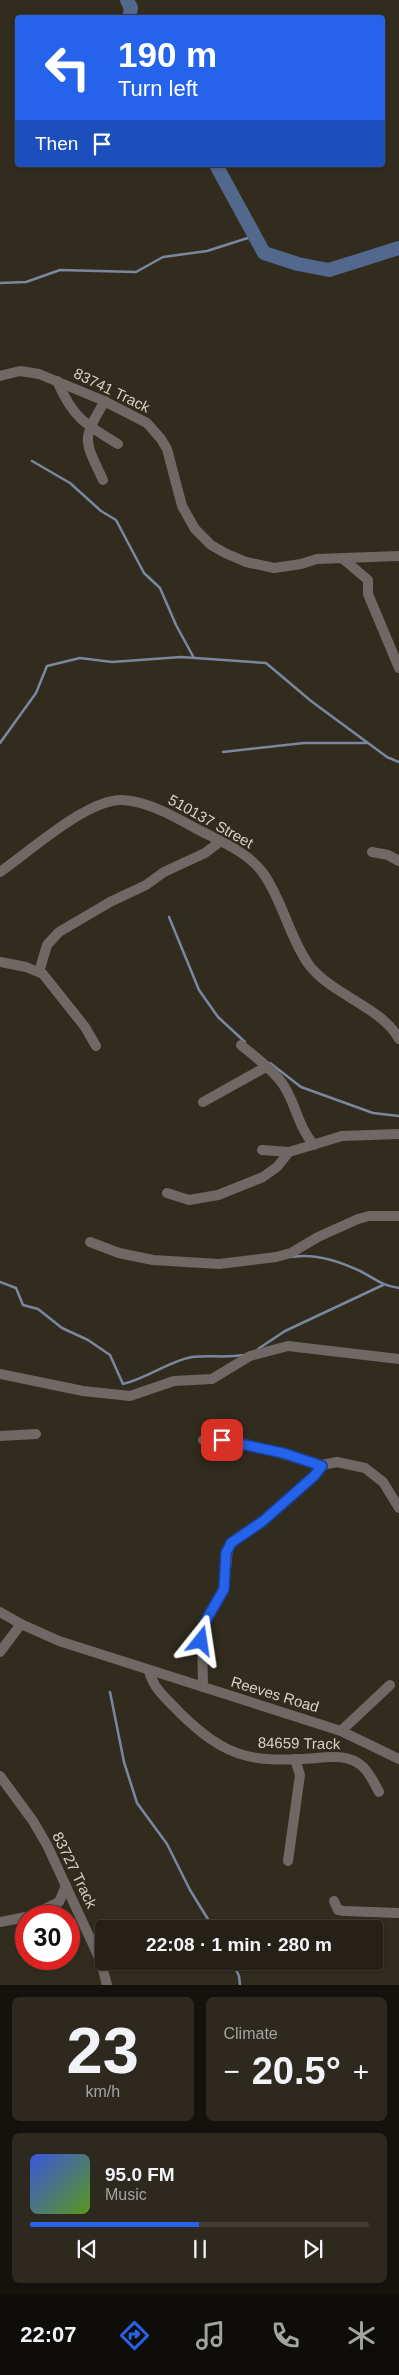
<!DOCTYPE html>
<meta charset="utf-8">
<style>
body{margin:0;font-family:Helvetica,sans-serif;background:#2d291f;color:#f1f3f6;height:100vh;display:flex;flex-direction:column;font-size:19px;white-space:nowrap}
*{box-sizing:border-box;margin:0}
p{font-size:16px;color:#a3a3a1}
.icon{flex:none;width:28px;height:28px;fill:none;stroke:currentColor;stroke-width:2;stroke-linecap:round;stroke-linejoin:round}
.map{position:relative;height:1985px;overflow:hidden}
.sheet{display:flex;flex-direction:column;gap:12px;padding:12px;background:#14120c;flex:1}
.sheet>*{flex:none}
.guide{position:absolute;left:15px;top:15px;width:370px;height:152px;border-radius:5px;box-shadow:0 1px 4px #0004,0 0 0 1px #423e35;background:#2563eb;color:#fff;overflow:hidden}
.speed{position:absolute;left:15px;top:1905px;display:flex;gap:10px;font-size:25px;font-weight:700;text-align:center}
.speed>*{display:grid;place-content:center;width:65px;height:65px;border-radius:50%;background:#252116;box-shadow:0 1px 4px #0004,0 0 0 1px #423e35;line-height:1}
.speed .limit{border:8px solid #d22;background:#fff;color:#111}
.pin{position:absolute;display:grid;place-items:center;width:42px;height:42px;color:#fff;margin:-21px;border-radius:10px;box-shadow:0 2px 8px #0006}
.me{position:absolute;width:55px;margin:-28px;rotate:15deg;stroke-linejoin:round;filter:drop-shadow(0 0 4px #0008)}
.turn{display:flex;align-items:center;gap:18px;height:105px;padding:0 20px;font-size:22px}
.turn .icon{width:65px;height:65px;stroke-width:2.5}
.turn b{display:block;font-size:35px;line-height:42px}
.then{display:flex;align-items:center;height:48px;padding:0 20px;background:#0003;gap:10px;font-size:19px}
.big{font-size:38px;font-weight:700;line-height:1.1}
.sheet .tile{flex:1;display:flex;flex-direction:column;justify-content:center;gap:8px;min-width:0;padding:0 18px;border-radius:8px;background:#2d291f}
.sheet .dial{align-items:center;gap:0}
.dial b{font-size:65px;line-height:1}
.song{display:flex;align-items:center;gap:15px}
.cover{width:60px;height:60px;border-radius:8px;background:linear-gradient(135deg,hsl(230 70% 55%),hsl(90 70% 35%))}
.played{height:5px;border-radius:2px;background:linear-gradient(90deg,#2563eb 50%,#423e35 50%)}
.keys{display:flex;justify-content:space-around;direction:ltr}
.heat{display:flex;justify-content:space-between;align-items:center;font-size:28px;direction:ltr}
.sheet .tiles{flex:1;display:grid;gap:12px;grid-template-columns:1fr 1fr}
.tile:last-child{grid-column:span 2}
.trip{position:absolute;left:95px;top:1920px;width:288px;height:50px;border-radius:5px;background:#252116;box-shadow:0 1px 4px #0004,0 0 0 1px #423e35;font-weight:700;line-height:50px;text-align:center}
.dock{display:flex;height:80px;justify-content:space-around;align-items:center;background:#0f0d09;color:#a3a3a1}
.dock .icon{width:35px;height:35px}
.dock .selected{color:#2563eb}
.dock b{font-size:22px;color:#f1f3f6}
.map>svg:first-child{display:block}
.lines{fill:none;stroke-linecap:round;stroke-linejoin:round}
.stream{stroke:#7a889f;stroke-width:2.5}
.river{stroke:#53688d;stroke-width:14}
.minor{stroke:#706865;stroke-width:10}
.route-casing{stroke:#184099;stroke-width:12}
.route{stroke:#2563eb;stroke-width:9}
.labels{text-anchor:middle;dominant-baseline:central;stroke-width:5;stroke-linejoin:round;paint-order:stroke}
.street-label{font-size:15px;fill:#d5d2ca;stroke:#312c1e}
</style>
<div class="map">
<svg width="399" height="1985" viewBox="0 0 399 1985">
<rect width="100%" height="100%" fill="#312c1e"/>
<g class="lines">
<g class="stream">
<polyline points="0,283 26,282 60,270 136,272 163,257 207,251 254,236"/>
<polyline points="32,461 70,483 101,511 116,520 144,573 160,588 176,625 194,658"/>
<polyline points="0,743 36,693 47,666 80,658 112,662 181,657 266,663 311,701 387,757 399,762"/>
<polyline points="223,752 304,743 366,743"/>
<polyline points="169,917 199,990 218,1017 245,1042"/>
<polyline points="270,1063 301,1087 373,1113 399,1116"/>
<path d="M292 1257C314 1253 341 1262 360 1271 376 1279 380 1285 399 1288"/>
<path d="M0 1282 16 1288 23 1305 38 1309 62 1328 88 1340 110 1355 123 1384C148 1378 169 1361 192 1357 209 1355 227 1358 244 1355"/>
<polyline points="258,1349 285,1331 383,1285"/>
<polyline points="110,1692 124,1762 137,1803 167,1844 190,1890 214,1929"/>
<polyline points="232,1961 239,1976 240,1985"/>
</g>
<g class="river">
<polyline points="127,0 131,8 129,18"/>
<polyline points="216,165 264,253 298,264 329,270 399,248"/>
</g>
<g class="minor">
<polyline points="0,376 20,371 39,374 102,400 147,423 161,439 167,449 182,506 195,529 211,545 225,553 246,562 274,568 301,564 317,559 399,556"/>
<path d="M57 381C73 418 85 424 118 444"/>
<path d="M103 480C84 439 81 441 105 401"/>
<polyline points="342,558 368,580 368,594 399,668"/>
<polyline points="372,852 388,855 399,861"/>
<path d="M0 872C29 852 88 798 123 800 150 802 175 817 197 829 220 841 248 852 263 873 283 901 289 937 309 965 332 995 383 1008 399 1039"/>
<polyline points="0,962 26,967 43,974 85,1027 96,1046"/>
<polyline points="39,972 47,945 59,932 110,902 146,885 164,872 205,853 221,841"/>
<path d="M241 1045C255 1057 271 1068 282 1083 296 1102 297 1126 314 1145"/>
<polyline points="203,1102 266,1067"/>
<polyline points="262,1150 289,1152 342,1136 399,1134"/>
<polyline points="167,1193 189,1200 218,1195 263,1177 277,1167 289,1152"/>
<polyline points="90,1242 119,1253 153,1260 219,1264 276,1257 291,1253 318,1237 358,1219 369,1216 399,1216"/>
<polyline points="0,1374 83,1391 130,1396 174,1381 212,1379 250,1356 288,1346 399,1359"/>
<polyline points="0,1436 36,1434"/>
<polyline points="203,1440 242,1443 322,1465 337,1462 365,1468 383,1482 399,1508"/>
<polyline points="0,1612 21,1624 59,1641 341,1731 399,1759"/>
<polyline points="0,1652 21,1624"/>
<path d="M149 1671C154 1690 167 1699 180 1713 200 1732 219 1749 247 1756 263 1760 283 1760 300 1759 321 1759 345 1751 362 1766 370 1773 374 1783 379 1792"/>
<polyline points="203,1687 202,1635 209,1613 224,1589 228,1548 234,1540 263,1521 314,1476 322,1465"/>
<polyline points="341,1731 390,1685"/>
<polyline points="0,1776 33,1821 47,1845 101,1962 107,1985"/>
<polyline points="288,1861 300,1775 295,1759"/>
<polyline points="334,1901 338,1910 344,1911 399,1913"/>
<polyline points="30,1916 59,1902 66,1886"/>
<polyline points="0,1922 26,1917"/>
</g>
</g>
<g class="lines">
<defs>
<polyline id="route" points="201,1641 205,1622 224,1589 226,1553 231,1543 263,1521 314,1476 322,1466 283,1453 222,1440"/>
</defs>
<use href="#route" class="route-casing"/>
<use href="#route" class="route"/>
</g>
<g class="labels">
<g class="street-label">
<text transform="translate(112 390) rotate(26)">83741 Track</text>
<text transform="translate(211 821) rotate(29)">510137 Street</text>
<text transform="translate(275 1694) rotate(17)">Reeves Road</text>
<text transform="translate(299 1743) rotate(1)">84659 Track</text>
<text transform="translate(75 1870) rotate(64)">83727 Track</text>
</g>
</g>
</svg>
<div class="speed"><div class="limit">30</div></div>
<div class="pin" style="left:222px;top:1440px;background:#d93025"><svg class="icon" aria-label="arrive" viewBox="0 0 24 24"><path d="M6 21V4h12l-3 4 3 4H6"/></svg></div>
<svg class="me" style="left:201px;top:1641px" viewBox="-20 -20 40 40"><path d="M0-17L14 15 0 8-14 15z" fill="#2563eb" stroke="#fff" stroke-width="4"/></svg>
<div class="trip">22:08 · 1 min · 280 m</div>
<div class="guide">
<div class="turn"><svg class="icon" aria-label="left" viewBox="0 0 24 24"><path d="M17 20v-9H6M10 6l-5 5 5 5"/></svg><div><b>190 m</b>Turn left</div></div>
<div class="then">Then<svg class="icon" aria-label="arrive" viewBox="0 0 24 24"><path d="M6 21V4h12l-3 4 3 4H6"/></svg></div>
</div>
</div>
<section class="sheet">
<div class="tiles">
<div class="tile dial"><b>23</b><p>km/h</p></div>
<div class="tile"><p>Climate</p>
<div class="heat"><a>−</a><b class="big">20.5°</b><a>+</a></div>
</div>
<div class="tile">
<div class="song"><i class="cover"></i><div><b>95.0 FM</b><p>Music</p></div></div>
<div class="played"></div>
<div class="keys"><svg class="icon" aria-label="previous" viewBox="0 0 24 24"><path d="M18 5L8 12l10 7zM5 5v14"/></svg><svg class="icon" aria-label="pause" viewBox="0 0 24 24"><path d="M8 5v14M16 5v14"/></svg><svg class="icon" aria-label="next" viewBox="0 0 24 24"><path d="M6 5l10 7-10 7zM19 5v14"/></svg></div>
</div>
</div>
</section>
<nav class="dock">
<b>22:07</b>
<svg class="icon selected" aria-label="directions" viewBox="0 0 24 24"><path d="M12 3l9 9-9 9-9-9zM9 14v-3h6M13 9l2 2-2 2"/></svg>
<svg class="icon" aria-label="music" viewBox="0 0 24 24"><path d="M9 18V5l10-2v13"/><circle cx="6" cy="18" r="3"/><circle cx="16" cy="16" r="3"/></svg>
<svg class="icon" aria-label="phone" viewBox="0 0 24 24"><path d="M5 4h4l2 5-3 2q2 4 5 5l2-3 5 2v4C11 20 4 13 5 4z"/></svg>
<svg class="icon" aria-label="climate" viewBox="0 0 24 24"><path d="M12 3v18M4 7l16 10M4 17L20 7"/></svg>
</nav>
